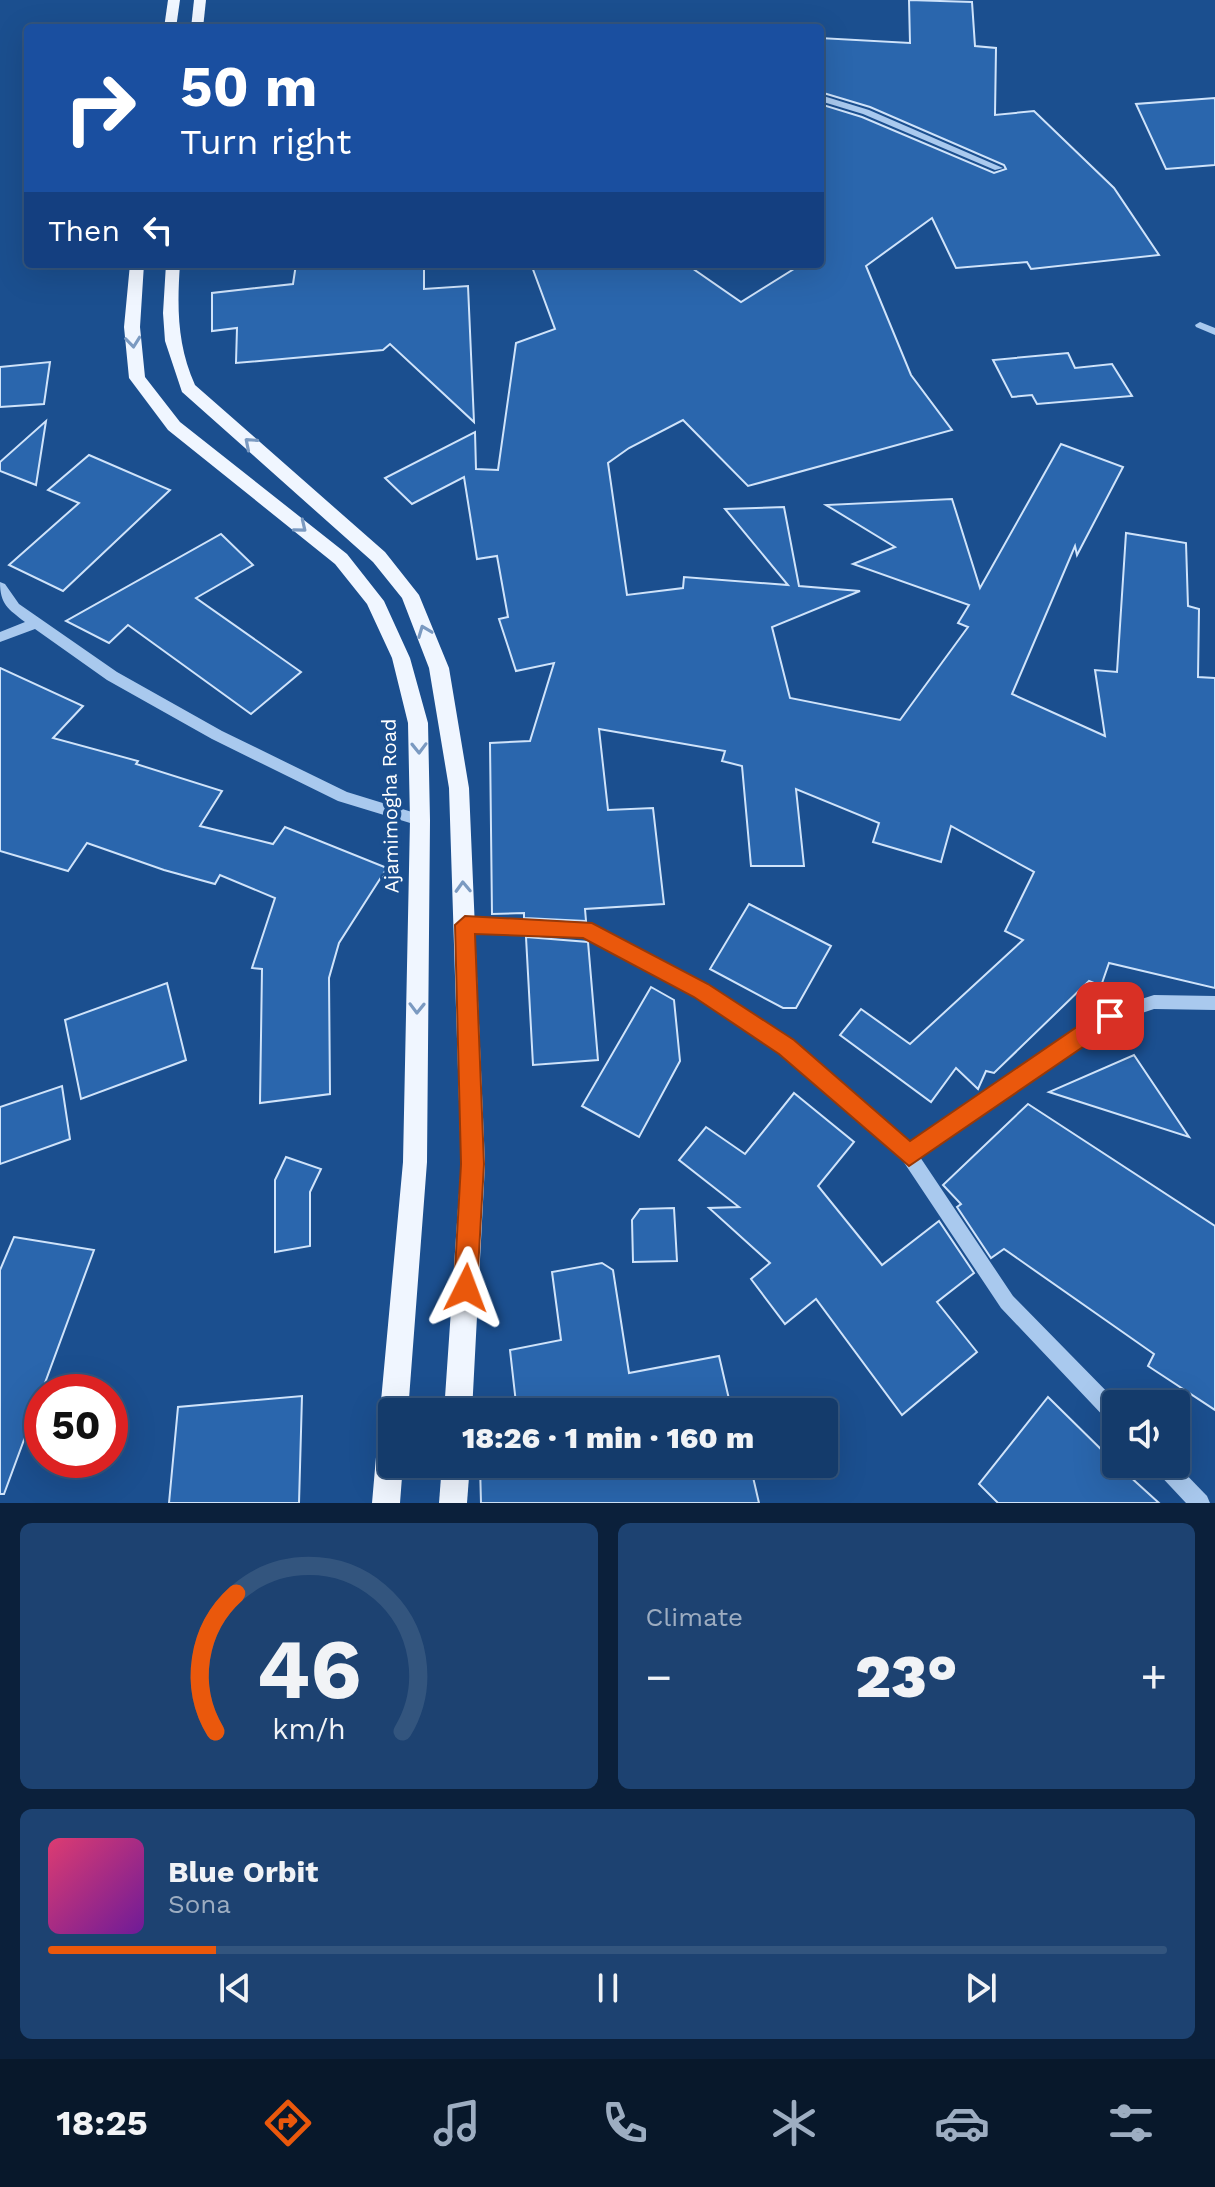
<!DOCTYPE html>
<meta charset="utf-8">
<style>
body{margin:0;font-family:"Work Sans",sans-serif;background:#1d4271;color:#f1f3f6;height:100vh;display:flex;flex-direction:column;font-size:30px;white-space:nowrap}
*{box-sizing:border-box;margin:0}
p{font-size:26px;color:#9dadc1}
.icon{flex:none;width:44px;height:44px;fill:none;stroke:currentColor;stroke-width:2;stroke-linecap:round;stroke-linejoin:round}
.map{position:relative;height:1503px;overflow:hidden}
.sheet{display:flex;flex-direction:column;gap:20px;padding:20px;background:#0b203b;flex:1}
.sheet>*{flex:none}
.guide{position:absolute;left:24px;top:24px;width:800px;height:244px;border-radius:8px;box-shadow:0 8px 32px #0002,0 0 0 2px #33557e;background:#1a4fa0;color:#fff;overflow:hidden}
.fabs{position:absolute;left:1102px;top:1390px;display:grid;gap:16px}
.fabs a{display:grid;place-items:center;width:88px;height:88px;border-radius:8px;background:#143b6b;box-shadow:0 8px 32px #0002,0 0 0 2px #33557e;font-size:40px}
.speed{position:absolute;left:24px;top:1374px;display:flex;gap:16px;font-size:40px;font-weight:700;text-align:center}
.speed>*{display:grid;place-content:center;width:104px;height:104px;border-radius:50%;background:#143b6b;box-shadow:0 8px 32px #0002,0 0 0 2px #33557e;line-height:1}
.speed .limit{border:12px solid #d22;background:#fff;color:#111}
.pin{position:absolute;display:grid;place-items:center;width:68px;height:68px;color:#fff;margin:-34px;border-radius:16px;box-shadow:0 4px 12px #0006}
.me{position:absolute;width:88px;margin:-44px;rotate:3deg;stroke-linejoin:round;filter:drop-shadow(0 0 6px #0008)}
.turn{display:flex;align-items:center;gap:28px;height:168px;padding:0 24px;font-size:36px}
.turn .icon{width:104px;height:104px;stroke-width:2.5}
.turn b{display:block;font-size:56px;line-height:68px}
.then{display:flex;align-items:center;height:76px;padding:0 24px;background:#0003;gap:16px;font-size:30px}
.big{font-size:60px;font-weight:800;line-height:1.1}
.sheet .widget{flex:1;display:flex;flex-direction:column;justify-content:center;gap:12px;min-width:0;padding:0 28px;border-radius:12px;background:#1d4271}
.sheet .dial{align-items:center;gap:0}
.dial svg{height:208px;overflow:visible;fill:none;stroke:#33557e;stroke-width:7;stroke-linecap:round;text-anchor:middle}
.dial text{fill:#f1f3f6;stroke:none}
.song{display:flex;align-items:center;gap:24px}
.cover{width:96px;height:96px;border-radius:12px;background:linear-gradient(135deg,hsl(340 70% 55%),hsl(280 70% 35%))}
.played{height:8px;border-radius:4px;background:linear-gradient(90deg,#ea580c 15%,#33557e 15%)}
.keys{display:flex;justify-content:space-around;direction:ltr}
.heat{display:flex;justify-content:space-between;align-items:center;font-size:44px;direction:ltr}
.sheet .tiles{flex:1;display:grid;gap:20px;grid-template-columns:1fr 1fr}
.widget:last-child{grid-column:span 2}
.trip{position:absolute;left:378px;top:1398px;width:460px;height:80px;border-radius:8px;background:#143b6b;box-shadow:0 8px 32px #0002,0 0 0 2px #33557e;font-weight:800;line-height:80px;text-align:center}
.tab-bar{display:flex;height:128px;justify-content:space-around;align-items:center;background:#08182b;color:#9dadc1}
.tab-bar .icon{width:56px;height:56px}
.tab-bar .selected{color:#ea580c}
.tab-bar b{font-size:36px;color:#f1f3f6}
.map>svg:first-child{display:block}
.building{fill:#2a66ad;stroke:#cfe3fa;stroke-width:2}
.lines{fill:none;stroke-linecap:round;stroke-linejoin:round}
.minor{fill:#a9c9ee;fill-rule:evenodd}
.major{fill:#f0f6ff;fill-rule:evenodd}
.oneway{stroke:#7b9ac1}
.route{fill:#ea580c;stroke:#983908;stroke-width:2}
.labels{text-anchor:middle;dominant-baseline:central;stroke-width:8;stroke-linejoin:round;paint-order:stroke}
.street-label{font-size:20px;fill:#fff;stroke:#1b4f8f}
</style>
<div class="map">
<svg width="1215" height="1503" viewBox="0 0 1215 1503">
<rect width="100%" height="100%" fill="#1b4f8f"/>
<g class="building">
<polygon points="909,0 972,2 975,46 996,48 995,115 1034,111 1114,188 1159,255 1031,269 1027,262 956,268 932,218 866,266 911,375 952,430 748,486 683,420 629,448 608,463 627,595 683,588 684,577 788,585 725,509 784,507 799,586 860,591 772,627 790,698 900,720 968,627 958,623 969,605 853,564 895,547 826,505 952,499 980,588 1061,444 1123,467 1077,555 1075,546 1012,694 1105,736 1095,670 1117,672 1126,533 1186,543 1188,606 1199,609 1198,677 1215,678 1215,988 1109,963 1101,986 1089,981 994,1073 986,1071 978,1089 956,1068 931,1102 840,1035 861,1009 910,1044 1023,940 1005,931 1034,872 951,826 941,862 873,842 879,823 796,789 804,866 751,866 742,766 722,761 725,751 599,729 608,810 653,808 664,904 585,909 586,921 524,918 524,913 492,914 490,743 530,741 554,663 516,671 499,619 508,617 497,556 477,559 464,477 412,504 385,478 475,432 476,469 498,470 516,343 555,329 531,264 686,264 741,302 802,264 820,264 820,104 862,117 994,173 1006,169 1004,165 870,107 820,92 820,38 910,43"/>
<polygon points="1215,98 1215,165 1166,169 1136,104"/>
<polygon points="296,264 421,264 424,267 424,289 468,286 474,422 390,344 383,350 236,363 237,328 212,331 212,293 293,284"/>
<polygon points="1068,353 1075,368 1112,364 1132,396 1037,404 1032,395 1012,397 993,360"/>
<polygon points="50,362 44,404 0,407 0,367"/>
<polygon points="46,421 36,485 0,471 0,462"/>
<polygon points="89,455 170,490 63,591 9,565 79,503 48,490"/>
<polygon points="221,534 253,565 196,598 301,672 251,714 128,625 109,643 66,621"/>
<polygon points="0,668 83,706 53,738 138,761 136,764 222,791 200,826 273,844 285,827 387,868 339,943 329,978 330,1094 260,1103 262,969 252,968 275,898 220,875 215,884 164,870 87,843 68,871 0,851"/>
<polygon points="749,904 831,946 796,1008 783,1008 710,969"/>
<polygon points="526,937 588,942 598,1060 533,1065"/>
<polygon points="167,983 186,1060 81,1099 65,1020"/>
<polygon points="651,987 674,1000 680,1061 639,1137 582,1106"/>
<polygon points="1134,1055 1189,1137 1049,1092"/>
<polygon points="62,1086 70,1139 0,1164 0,1107"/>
<polygon points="794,1093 854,1142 818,1186 882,1265 939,1221 974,1273 937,1302 977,1352 902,1415 816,1299 785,1324 751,1279 770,1263 709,1208 739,1207 679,1160 706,1127 745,1154"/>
<polygon points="1028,1104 1215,1226 1215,1410 1148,1366 1154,1354 1004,1249 991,1258 957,1207 961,1204 943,1185"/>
<polygon points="286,1157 321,1169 310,1192 310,1246 275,1252 275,1180"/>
<polygon points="674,1208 677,1261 633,1262 632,1220 640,1209"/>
<polygon points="14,1237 94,1250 4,1494 0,1494 0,1270"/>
<polygon points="602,1263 613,1270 629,1373 719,1356 732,1412 517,1412 510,1350 561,1340 552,1272"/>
<polygon points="302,1396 299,1503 169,1503 178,1407"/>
<polygon points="1048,1397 1116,1464 1159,1503 998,1503 979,1484"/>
<polygon points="750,1464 759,1503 481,1503 480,1465"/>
</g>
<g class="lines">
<g class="minor">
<polygon points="820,95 869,110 1003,168 995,170 863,114 820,101"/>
<polygon points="1200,322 1215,328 1215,335 1196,327 1195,325"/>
<path d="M0 582 5 584 19 604 117 672 222 731 347 792 425 816 427 820 425 824 420 826 338 801 212 739 107 680 35 629 0 642V632L25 622C8 609 0 604 0 582Z"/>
<polygon points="465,918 590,924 707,986 793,1042 910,1144 1104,1011 1154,995 1215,996 1215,1010 1154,1009 1115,1022 920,1157 1013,1296 1119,1404 1116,1404 1116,1425 1109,1422 1001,1308 903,1161 781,1052 695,996 583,936 465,932 460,930 457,925 460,920"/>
<polygon points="1153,1464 1176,1464 1207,1496 1210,1503 1186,1503 1156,1471"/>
</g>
<g class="major">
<polygon points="168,0 180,0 176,28 164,28"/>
<polygon points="194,0 206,0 203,28 191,28"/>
<polygon points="130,264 144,264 140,327 145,377 180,422 347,554 384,601 410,658 428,723 430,820 427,1162 408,1412 392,1412 392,1464 403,1464 400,1503 372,1503 378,1434 387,1423 380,1412 403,1162 410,820 408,723 392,658 367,604 335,564 168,430 129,378 124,327"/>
<path d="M166 264H180C177 307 177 345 195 385L385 552 419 595 449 668 469 788 485 1164 472 1412H444L461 1164 449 788 429 668 402 598 373 562 182 392 165 341 163 313Z"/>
<polygon points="442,1464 470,1464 467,1503 439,1503"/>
</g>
</g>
<defs><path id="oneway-chevron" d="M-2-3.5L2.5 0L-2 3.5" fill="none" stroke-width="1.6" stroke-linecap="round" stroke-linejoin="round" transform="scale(2)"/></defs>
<g class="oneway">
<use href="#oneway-chevron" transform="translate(133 342) rotate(84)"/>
<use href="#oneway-chevron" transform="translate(250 443) rotate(-139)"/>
<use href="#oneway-chevron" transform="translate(301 527) rotate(39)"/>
<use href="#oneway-chevron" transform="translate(424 631) rotate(-111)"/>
<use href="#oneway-chevron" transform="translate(419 748) rotate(89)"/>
<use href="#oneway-chevron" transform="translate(463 887) rotate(-92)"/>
<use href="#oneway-chevron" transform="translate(417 1008) rotate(91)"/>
</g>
<polygon class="route" points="465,916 592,923 708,984 794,1040 910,1141 1103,1009 1110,1006 1118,1009 1121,1016 1118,1023 909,1166 779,1054 694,997 583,938 475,934 484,1164 477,1288 474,1296 466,1300 457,1296 454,1288 461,1164 455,925"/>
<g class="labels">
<g class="street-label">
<text transform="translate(390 806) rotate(-91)">Ajamimogha Road</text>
</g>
</g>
</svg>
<div class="fabs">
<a><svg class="icon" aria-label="sound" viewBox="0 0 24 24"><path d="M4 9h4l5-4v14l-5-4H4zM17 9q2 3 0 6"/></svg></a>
</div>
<div class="speed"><div class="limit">50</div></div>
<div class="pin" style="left:1110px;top:1016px;background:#d93025"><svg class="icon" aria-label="arrive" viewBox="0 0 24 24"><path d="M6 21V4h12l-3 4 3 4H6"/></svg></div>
<svg class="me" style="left:466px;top:1288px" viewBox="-20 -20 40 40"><path d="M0-17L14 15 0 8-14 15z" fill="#ea580c" stroke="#fff" stroke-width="4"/></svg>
<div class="trip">18:26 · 1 min · 160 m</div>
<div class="guide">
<div class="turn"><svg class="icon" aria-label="right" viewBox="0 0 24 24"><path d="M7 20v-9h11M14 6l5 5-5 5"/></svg><div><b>50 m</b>Turn right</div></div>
<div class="then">Then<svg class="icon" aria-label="left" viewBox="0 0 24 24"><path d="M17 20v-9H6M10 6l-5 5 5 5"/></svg></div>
</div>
</div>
<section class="sheet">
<div class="tiles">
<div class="widget dial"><svg viewBox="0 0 100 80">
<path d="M14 69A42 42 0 1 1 86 69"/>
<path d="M14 69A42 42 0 0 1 22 16" stroke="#ea580c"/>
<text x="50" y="56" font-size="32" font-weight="700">46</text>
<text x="50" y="72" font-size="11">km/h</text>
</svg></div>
<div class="widget"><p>Climate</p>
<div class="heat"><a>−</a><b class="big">23°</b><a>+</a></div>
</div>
<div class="widget">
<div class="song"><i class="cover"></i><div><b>Blue Orbit</b><p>Sona</p></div></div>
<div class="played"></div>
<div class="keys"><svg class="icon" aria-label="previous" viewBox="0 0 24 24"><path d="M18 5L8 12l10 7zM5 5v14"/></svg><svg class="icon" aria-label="pause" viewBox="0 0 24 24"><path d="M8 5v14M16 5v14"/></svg><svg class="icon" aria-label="next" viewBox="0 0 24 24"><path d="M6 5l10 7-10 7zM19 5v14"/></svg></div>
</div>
</div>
</section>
<nav class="tab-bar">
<b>18:25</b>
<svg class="icon selected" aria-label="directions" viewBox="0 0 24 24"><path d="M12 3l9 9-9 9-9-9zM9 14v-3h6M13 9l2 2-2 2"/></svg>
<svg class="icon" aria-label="music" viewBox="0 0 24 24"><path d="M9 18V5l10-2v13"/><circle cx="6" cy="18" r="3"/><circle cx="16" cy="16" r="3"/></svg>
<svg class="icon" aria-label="phone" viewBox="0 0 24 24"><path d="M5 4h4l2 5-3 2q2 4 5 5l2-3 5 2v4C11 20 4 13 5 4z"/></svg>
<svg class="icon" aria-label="climate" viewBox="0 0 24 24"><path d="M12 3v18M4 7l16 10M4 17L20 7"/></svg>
<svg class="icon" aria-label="car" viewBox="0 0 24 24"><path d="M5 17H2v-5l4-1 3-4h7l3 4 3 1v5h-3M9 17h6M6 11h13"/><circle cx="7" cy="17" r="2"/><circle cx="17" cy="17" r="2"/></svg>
<svg class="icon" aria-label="filters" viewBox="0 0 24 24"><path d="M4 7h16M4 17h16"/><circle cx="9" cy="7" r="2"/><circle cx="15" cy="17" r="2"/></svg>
</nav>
